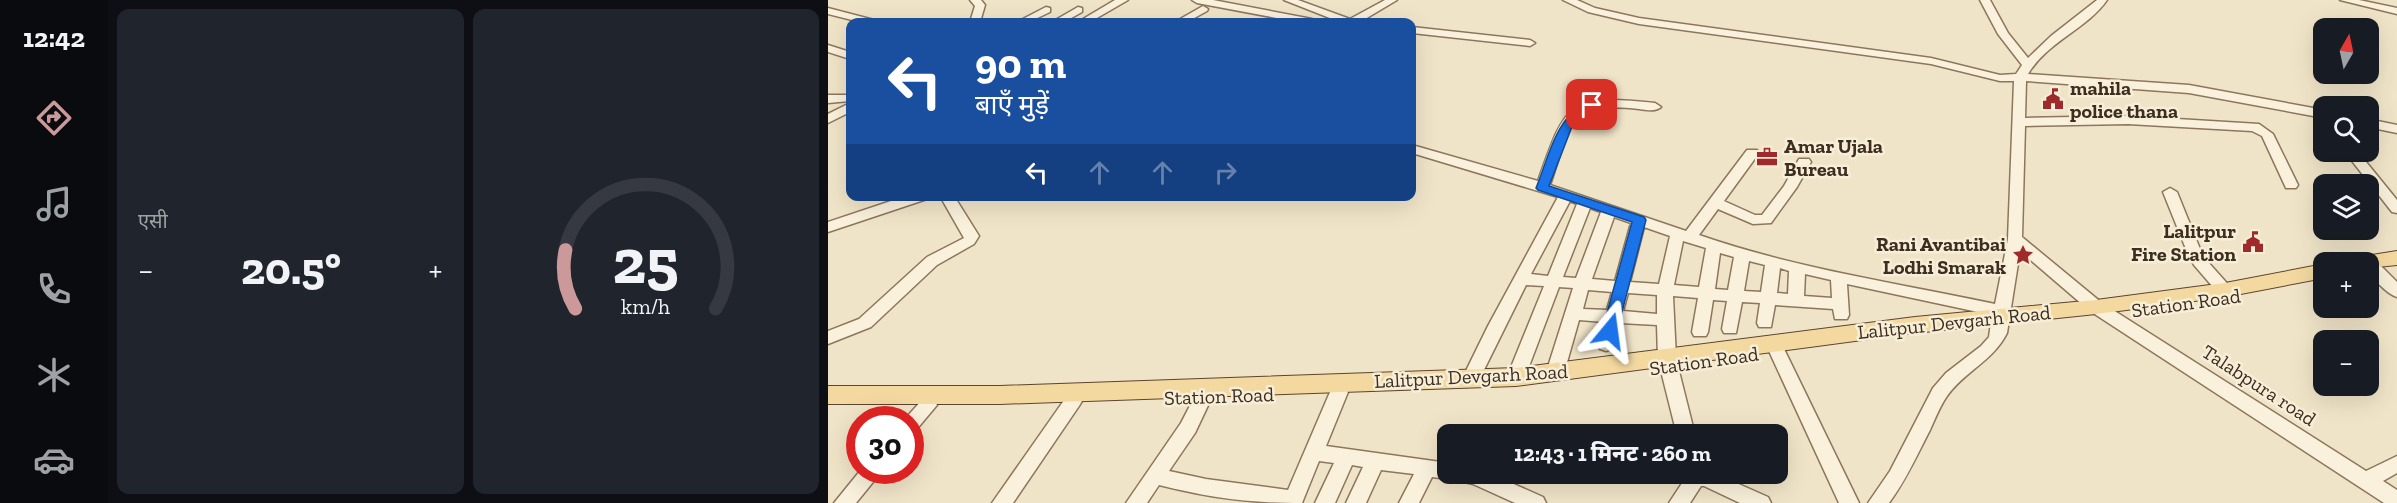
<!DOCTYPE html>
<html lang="hi">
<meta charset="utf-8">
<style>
body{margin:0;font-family:"Zilla Slab","Noto Sans Devanagari",serif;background:#20242c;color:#f1f3f6;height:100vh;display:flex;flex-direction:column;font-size:22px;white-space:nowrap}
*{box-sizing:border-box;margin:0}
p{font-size:20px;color:#9ea1a6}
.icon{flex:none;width:33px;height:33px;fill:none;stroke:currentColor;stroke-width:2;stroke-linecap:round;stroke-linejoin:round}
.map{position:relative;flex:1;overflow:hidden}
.drawer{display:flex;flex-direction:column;gap:9px;padding:9px;background:#0d0f14;width:720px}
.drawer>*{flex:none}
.top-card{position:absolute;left:18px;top:18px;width:570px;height:183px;border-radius:12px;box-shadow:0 6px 24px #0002;background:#1a4fa0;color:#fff;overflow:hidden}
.needle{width:39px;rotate:9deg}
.controls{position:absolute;left:1485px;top:18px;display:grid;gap:12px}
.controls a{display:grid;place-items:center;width:66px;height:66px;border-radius:12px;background:#171b24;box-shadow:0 6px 24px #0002;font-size:30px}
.speed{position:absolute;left:18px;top:406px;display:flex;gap:12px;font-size:30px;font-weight:700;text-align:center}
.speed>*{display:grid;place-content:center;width:78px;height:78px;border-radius:50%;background:#171b24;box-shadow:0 6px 24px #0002;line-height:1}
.speed .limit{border:9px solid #d22;background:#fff;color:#111}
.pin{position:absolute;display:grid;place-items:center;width:51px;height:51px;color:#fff;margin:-26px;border-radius:12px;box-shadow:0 3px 9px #0006}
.me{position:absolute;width:66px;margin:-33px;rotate:16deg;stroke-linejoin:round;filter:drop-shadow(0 0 4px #0008)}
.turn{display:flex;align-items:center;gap:21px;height:126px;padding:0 30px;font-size:27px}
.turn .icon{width:78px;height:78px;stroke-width:2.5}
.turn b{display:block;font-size:42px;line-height:51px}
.lanes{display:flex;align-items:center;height:57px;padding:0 30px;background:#0003;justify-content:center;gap:30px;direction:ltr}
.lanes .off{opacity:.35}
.big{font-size:45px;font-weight:800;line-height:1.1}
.drawer .card{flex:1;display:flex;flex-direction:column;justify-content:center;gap:9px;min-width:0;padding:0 21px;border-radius:12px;background:#20242c}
.drawer .dial{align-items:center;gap:0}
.dial svg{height:156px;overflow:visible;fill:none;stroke:#363941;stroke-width:7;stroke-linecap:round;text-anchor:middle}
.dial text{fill:#f1f3f6;stroke:none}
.heat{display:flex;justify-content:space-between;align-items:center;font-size:33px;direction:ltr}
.drawer .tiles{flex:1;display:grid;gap:9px;grid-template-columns:repeat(2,1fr)}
.trip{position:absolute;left:609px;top:424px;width:351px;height:60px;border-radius:12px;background:#171b24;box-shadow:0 6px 24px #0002;font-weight:800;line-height:60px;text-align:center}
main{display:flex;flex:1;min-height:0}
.tab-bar{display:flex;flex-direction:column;width:108px;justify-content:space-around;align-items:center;background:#090b0e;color:#9ea1a6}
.tab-bar .icon{width:42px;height:42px}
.tab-bar .current{color:#cc999b}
.tab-bar b{font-size:27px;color:#f1f3f6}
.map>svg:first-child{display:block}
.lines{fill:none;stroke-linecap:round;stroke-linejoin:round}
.minor-casing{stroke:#8d765c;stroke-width:3}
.major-casing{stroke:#5b4430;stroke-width:2}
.minor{fill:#faf1dc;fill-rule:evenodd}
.major{fill:#f3d9a0;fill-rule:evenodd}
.route{fill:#1a73e8;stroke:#114b97;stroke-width:1.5}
.labels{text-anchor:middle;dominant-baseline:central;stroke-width:5;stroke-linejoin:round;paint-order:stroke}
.poi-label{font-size:20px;font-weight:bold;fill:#3d2e20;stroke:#f7eed8;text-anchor:start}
.street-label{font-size:20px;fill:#3d2e20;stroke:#f7eed8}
</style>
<main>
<nav class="tab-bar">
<b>12:42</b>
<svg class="icon current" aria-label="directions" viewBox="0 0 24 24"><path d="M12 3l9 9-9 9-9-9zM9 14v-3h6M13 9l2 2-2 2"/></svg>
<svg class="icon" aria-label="music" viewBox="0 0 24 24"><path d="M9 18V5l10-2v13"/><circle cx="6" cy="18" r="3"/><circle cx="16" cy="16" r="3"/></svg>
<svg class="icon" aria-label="phone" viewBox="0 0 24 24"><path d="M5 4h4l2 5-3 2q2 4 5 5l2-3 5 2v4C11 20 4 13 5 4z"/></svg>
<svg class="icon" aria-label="climate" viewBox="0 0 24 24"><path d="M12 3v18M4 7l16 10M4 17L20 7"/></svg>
<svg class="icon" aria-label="car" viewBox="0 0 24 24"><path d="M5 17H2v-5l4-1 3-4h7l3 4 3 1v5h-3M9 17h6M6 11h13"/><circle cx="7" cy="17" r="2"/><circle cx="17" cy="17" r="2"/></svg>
</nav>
<section class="drawer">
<div class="tiles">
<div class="card"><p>एसी</p>
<div class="heat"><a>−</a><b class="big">20.5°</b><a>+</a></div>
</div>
<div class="card dial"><svg viewBox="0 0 100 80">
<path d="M14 69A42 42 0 1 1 86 69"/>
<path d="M14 69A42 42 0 0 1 9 39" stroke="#cc999b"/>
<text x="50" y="56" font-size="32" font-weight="700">25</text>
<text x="50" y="72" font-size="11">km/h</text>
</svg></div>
</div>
</section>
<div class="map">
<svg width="1569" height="503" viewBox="0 0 1569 503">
<rect width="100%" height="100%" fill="#f0e4c8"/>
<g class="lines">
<defs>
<g id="minor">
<polygon points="142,0 153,0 157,5 152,22 142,22 147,6"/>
<polygon points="287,0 300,0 262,22 250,22"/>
<polygon points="364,0 385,0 484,19 489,22 470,22 369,3"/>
<polygon points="456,0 470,0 522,19 557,0 569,0 532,22 512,22"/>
<path d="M735 0H749L767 8 811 18 1103 58 1172 75 1188 74 1194 65 1170 34 1152 0H1162L1180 33 1200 58 1223 36 1269 0H1279C1259 29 1220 41 1200 74L1361 85 1496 110V118L1361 93 1198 81 1197 118 1300 116 1431 124 1445 134 1470 185 1468 188H1458L1434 136 1424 131 1300 124 1197 126 1194 237 1274 303 1538 471 1569 456V473L1555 481 1569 490V503H1556L1262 311 1192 251 1179 333C1165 361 1137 371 1119 396 1112 406 1107 419 1102 430 1089 455 1078 480 1061 503H1040L1062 471 1105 388 1118 373 1153 346 1161 337 1164 315 1019 284 1021 315 1019 319H1007L1005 309 947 305 943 327H931L929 323 932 303 914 302 908 333H896L894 329 899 301 885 300 880 332 878 336H866L864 332 870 298 845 296 848 358 845 362 850 367 867 435H849L832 367 835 363 830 358 829 325 792 323 784 349 778 351 772 349 770 345 776 322 751 320 736 373 733 378 727 380 721 378 718 373 745 288 731 287 697 377 694 382 688 384 682 382 679 377 716 286 698 285 649 384 643 386 637 384 634 379 660 326 730 197 584 153V145L710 181C738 102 739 94 827 103L833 107C827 112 819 110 811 109 737 101 743 125 722 185L858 231 919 150H929L931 153 896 201 927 215H934L956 186 971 159H981L983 162 969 187 943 223 925 224 890 209 871 235C966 268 1068 283 1167 304L1180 239 1186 81H1172L1103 64 811 24 760 12ZM742 201 749 204 720 276 703 274ZM762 208 773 212 748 278 735 277ZM786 217 803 223 787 281 764 279ZM816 227 842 236 831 284 802 282ZM855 241 878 248 871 287 846 285ZM892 253 906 257 900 290 887 289ZM921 261 937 265 933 292 916 291ZM952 268 961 271 960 294 949 293ZM977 274 1003 280 1004 298 976 296ZM760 290 784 292 779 310 755 309ZM800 293 829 295V314L795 311Z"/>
<polygon points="1512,0 1531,0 1569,8 1569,14"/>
<polygon points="375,6 380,9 379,11 359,22 347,22"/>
<polygon points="218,7 222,8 222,12 201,22 189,22"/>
<polygon points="250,7 254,8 254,12 236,22 224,22"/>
<polygon points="0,8 46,20 47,22 32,22 0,14"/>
<polygon points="584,27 702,40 707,43 702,46 584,33"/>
<polygon points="0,45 22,52 22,59 0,52"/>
<polygon points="0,95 22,95 22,101 0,103"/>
<polygon points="22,103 22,112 0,123 0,114"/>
<polygon points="1540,119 1569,125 1569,133 1540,127"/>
<polygon points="1517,152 1530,152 1569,200 1569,213 1564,212"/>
<polygon points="1342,188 1349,192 1372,249 1380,262 1405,290 1403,294 1391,294 1366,265 1358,249 1335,192"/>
<polygon points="78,196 101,196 99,199 0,232 0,222"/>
<polygon points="112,196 126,196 151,236 146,244 109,265 43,327 0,344 0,331 31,319 99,257 136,238"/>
<path d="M1547 264 1552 265 1569 282V297C1559 294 1542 277 1540 267Z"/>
<polygon points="949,345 955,346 957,351 1031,503 1011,503 941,351 943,346"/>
<path d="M511 385 517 387 520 392 498 446 620 463V474H663L715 497 718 503H687L645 484 628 480 627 477 620 479 604 477 591 503H571L586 474 553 470 538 503H518L535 467 524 465 507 503H487L506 463 491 461 474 503C421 503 383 498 331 485L319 503H298L353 423 369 392 375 390 381 392 384 397 367 433 341 471 378 479 460 490 502 392 505 387Z"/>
<polygon points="245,394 251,396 254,401 251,406 185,503 164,503 239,396"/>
<polygon points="100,398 106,400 109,405 88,430 82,432 82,420 76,420 94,400"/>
<polygon points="32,471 54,471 28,503 6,503"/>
<polygon points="860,474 888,474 940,497 943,503 912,503 876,486 873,486 862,503 841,503"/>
</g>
<g id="major">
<polygon points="1569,251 1569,265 1540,268 1540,262 1528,262 1531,257"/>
<polygon points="1496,264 1496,278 1397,297 1268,314 1087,333 688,386 172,404 0,404 0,386 172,386 688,368 1087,317 1268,300 1397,283"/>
</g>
</defs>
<use href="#minor" class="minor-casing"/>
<use href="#major" class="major-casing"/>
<use href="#minor" class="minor"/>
<use href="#major" class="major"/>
</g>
<path class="route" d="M764 102 768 103V108L756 112 745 124 721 186 816 217 818 220 789 331 787 335H776L774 331 804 222 710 190 708 188C721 157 728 112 764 102Z"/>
<defs>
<symbol id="civic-bare" viewBox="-9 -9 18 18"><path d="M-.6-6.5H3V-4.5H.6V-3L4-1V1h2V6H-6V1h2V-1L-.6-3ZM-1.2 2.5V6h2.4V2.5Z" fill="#9e2a2b" stroke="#f7eed8" stroke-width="2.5" paint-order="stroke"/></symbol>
<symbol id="office-bare" viewBox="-9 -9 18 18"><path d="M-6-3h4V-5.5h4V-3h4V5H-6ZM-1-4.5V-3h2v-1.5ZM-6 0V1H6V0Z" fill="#9e2a2b" stroke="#f7eed8" stroke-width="2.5" paint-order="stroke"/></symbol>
<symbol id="sight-bare" viewBox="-9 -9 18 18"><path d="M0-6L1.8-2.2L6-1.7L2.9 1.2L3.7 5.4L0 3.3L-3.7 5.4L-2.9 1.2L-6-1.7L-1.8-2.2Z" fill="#9e2a2b" stroke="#f7eed8" stroke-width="2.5" paint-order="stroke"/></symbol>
</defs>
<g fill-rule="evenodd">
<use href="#civic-bare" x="1210" y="84" width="30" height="30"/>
<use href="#office-bare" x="924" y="142" width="30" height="30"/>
<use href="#civic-bare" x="1410" y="227" width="30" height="30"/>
<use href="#sight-bare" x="1180" y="240" width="30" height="30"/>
</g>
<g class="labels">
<g class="poi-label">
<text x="1242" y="88">mahila<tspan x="1242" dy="23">police thana</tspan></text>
<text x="956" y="146">Amar Ujala<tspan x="956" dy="23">Bureau</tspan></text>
<text x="1408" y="231" text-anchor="end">Lalitpur<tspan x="1408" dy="23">Fire Station</tspan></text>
<text x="1178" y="244" text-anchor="end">Rani Avantibai<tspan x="1178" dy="23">Lodhi Smarak</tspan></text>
</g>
<g class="street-label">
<text transform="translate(1358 303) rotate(-8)">Station Road</text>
<text transform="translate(1126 322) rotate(-6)">Lalitpur Devgarh Road</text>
<text transform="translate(876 361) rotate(-8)">Station Road</text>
<text transform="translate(643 376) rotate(-3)">Lalitpur Devgarh Road</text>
<text transform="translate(1431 385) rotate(33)">Talabpura road</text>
<text transform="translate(391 396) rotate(-2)">Station Road</text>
</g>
</g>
</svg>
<div class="controls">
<a><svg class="needle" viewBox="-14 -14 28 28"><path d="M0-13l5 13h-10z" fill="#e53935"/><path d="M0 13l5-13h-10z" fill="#9ea1a6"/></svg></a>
<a><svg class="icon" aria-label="search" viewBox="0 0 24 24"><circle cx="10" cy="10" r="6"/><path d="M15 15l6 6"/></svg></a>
<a><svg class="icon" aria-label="layers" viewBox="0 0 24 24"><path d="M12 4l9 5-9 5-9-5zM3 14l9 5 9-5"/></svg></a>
<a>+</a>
<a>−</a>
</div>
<div class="speed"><div class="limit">30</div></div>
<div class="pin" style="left:764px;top:105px;background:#d93025"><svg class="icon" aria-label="arrive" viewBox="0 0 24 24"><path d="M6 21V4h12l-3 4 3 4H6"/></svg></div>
<svg class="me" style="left:782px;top:331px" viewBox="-20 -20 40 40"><path d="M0-17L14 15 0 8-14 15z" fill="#1a73e8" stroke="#fff" stroke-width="4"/></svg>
<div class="trip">12:43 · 1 मिनट · 260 m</div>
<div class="top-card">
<div class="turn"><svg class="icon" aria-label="left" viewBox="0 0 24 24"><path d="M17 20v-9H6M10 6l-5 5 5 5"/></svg><div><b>90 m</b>बाएँ मुड़ें</div></div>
<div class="lanes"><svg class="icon" aria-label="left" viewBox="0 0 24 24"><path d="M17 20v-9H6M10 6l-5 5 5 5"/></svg><svg class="icon off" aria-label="ahead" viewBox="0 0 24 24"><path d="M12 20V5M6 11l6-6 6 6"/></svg><svg class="icon off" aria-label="ahead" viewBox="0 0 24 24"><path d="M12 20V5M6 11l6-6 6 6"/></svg><svg class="icon off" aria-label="right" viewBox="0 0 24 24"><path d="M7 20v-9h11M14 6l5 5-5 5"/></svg></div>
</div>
</div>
</main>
